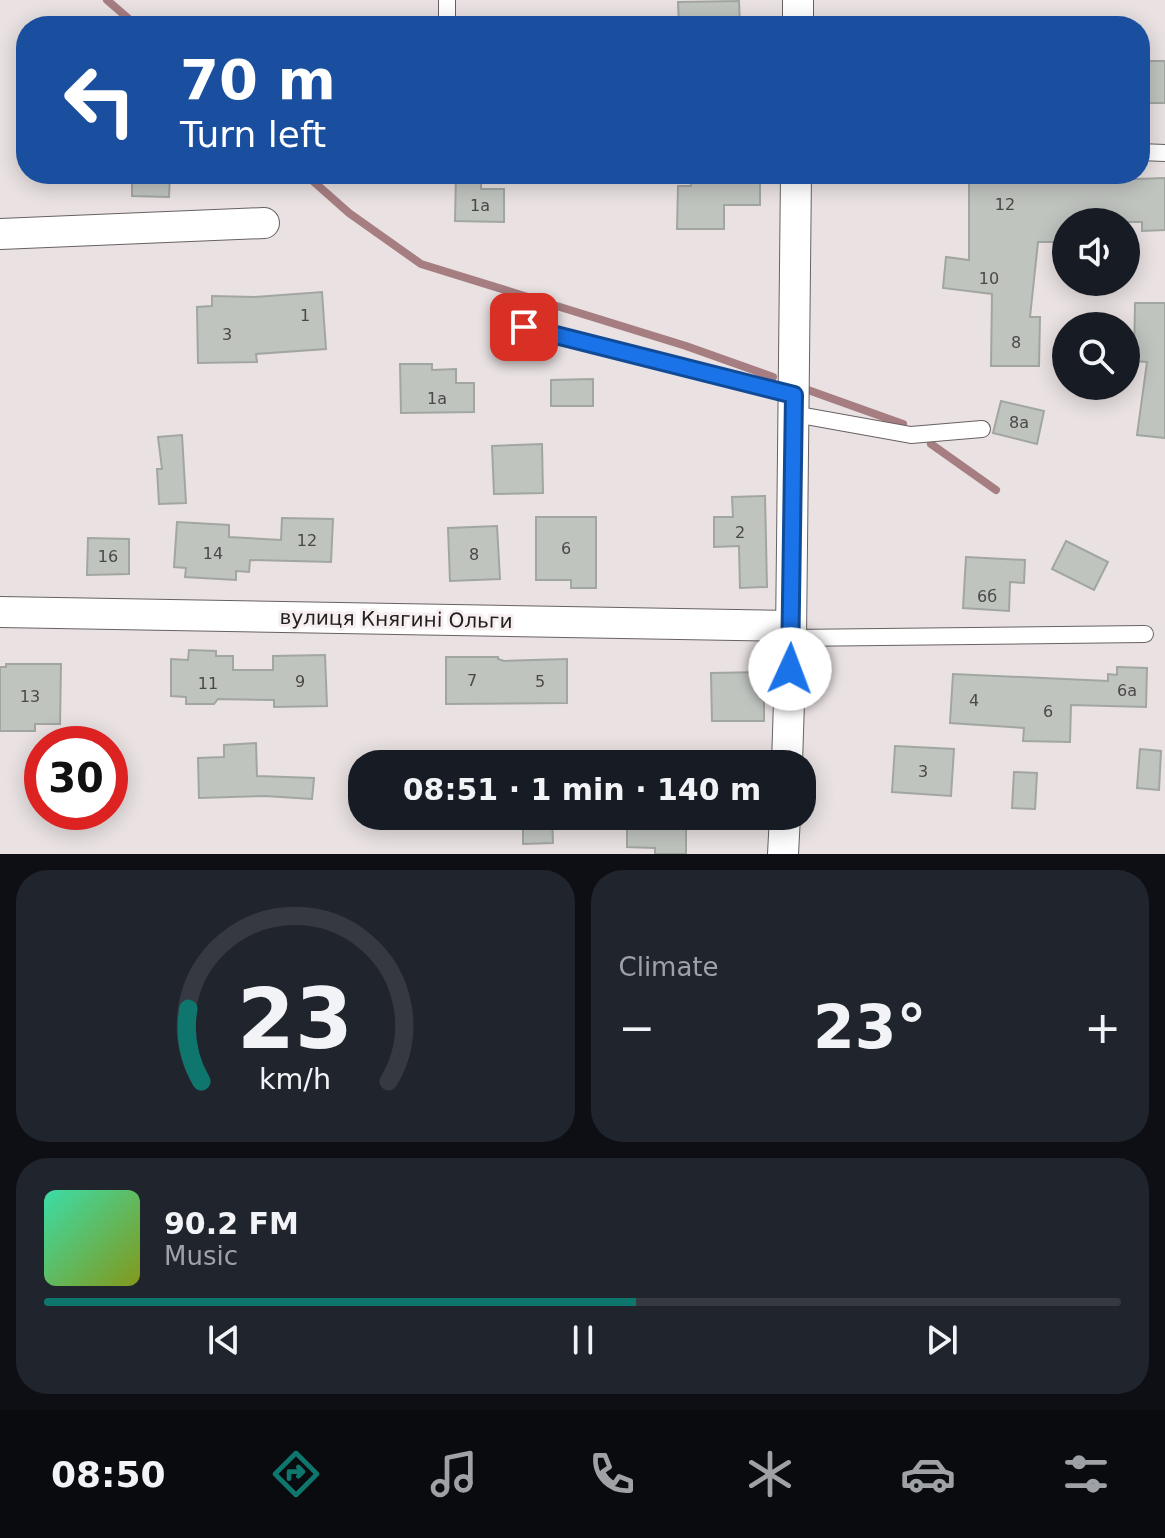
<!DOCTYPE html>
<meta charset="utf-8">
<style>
body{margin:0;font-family:"DejaVu Sans",sans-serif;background:#20242c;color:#f1f3f6;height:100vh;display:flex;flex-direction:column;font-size:30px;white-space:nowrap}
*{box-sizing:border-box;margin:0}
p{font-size:26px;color:#9ea1a6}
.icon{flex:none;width:44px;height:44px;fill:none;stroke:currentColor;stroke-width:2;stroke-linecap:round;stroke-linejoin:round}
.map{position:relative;height:854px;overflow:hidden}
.drawer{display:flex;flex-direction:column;gap:16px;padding:16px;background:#0d0f14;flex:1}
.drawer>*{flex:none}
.top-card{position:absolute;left:16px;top:16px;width:1134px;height:168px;border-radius:32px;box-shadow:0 4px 20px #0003;background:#1a4fa0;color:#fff;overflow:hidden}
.fabs{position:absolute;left:1052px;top:208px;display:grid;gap:16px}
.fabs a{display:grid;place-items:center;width:88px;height:88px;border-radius:50%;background:#171b24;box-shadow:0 4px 20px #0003;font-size:40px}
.speed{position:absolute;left:24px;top:726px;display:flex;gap:16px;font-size:40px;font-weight:700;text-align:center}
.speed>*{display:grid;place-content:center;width:104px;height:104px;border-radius:50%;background:#171b24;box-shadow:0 4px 20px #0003;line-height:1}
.speed .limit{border:12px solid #d22;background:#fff;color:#111}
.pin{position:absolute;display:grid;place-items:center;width:68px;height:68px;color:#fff;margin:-34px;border-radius:16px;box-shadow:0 4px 12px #0006}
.me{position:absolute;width:88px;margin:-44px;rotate:2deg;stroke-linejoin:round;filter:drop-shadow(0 0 6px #0008)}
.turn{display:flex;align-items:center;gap:28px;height:168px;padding:0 32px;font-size:36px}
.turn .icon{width:104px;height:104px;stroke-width:2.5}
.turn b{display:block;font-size:56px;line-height:68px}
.big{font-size:60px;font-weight:800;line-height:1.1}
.drawer .card{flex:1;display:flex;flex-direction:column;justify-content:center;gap:12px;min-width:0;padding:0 28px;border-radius:32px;background:#20242c}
.drawer .dial{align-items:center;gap:0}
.dial svg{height:208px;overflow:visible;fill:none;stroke:#363941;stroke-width:7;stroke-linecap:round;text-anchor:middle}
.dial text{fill:#f1f3f6;stroke:none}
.song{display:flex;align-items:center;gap:24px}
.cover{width:96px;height:96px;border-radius:12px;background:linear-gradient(135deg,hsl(160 70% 55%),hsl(70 70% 35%))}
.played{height:8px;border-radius:4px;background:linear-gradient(90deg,#0f766e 55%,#363941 55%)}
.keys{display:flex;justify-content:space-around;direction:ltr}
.heat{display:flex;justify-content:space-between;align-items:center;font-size:44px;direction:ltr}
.drawer .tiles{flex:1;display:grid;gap:16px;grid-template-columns:1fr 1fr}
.card:last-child{grid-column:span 2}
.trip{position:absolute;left:348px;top:750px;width:468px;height:80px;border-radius:32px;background:#171b24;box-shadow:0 4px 20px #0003;font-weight:800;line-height:80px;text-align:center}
.tabs{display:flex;height:128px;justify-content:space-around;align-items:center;background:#090b0e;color:#9ea1a6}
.tabs .icon{width:56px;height:56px}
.tabs .on{color:#0f766e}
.tabs b{font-size:36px;color:#f1f3f6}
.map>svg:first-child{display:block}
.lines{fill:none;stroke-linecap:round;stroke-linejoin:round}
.stream{stroke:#a67d81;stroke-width:8}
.building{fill:#c0c4bf;stroke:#a2a6a1;stroke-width:2}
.service-casing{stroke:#686162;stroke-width:18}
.minor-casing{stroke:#686162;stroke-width:32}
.service{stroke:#fff;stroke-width:16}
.minor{stroke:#fff;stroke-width:30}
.route-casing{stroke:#114b97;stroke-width:20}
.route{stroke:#1a73e8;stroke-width:14}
.labels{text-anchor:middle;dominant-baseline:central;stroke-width:6;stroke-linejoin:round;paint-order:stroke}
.number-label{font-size:16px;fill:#4a4848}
.street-label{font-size:20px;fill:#221f20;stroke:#f6eeef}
</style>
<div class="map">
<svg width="1165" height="854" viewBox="0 0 1165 854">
<rect width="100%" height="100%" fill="#e9e1e2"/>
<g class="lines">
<g class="stream">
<polyline points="107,0 137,26"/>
<polyline points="305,174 349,213 421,264 686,346 773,377"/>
<polyline points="808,390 903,424"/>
<polyline points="931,444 996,490"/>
</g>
</g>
<g class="building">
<polygon points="739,1 740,26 679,26 678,2"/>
<rect x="1140" y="61" width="25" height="42"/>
<polygon points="132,174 170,174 169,197 132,196"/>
<polygon points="456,174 481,174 481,189 504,189 504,222 455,221"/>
<polygon points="690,174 760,174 760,205 724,205 724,229 677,229 678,186 691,186"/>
<polygon points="1051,174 1078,174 1077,178 1105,180 1165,178 1165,230 1142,231 1142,222 1066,222 1066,242 1038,242 1030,317 1040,317 1039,366 991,366 992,294 943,288 946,257 969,260 969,179 1051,178"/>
<polygon points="322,292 326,349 256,354 257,362 198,363 197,307 212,306 212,296 255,297"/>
<polygon points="1135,303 1165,303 1165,438 1137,435 1147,362 1134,361"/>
<polygon points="400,364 432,364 432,370 456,369 456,383 474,383 474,412 401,413"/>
<polygon points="593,379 593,406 551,406 551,380"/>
<polygon points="1001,401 1044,411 1037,444 993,433"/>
<polygon points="182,435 186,503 159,504 157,469 162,469 158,437"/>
<polygon points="542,444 543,493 494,494 492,446"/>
<polygon points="765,496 767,587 740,588 739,546 714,547 714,517 733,517 732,497"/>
<polygon points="536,517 596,517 596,588 571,588 571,580 536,580"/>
<polygon points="282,518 333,519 331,562 250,560 249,572 236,571 236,580 185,577 186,568 174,567 177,522 229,525 229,537 281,540"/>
<polygon points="497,526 500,579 450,581 448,528"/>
<polygon points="88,538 129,539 129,574 87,575"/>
<polygon points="1066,541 1108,562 1094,590 1052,569"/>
<polygon points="966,557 1025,560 1024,583 1010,582 1009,611 963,608"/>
<polygon points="189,650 216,651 216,656 233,656 233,670 273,670 273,656 325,655 327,706 274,707 274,700 218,699 214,704 186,704 186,697 171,696 171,659 188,660"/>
<polygon points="446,657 498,657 498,659 504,661 567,659 567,703 446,704"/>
<polygon points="6,664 61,664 60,724 35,724 35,731 0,731 0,667 6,667"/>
<polygon points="1117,667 1147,668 1146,707 1071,705 1070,742 1023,741 1024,728 950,723 953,674 1108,681 1108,674 1117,675"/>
<polygon points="764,672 764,721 712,721 711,673"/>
<polygon points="256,743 257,776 314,778 312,799 265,796 199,798 198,758 224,757 224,745"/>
<polygon points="895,746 954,749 951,796 892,792"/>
<polygon points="1140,749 1161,751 1159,790 1137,788"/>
<polygon points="1014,772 1037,773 1035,809 1012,808"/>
<polygon points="523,816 552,816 553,843 523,844"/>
<polygon points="627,816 686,817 686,854 655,854 655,848 627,847"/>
</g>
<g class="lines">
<defs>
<g id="service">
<polyline points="447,26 447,0"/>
<polyline points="1140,152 1165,153"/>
<polyline points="524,327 794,395"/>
<polyline points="794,414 911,435 982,429"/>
<polyline points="791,638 1145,634"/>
</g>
<g id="minor">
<polyline points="798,26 798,0"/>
<polyline points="0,234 264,223"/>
<polyline points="0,612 791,626"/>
<polyline points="787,764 791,638 796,174"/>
<polyline points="783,854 785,816"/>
</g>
</defs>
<use href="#service" class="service-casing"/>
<use href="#minor" class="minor-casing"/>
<use href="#service" class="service"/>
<use href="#minor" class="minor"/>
</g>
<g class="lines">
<defs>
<polyline id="route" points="524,327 794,395 790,669"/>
</defs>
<use href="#route" class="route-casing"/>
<use href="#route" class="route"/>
</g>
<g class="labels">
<g class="number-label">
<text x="1005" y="204">12</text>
<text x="480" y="205">1а</text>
<text x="989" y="278">10</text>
<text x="305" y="315">1</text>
<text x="227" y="334">3</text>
<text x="1016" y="342">8</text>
<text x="437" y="398">1а</text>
<text x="1019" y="422">8а</text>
<text x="740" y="532">2</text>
<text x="307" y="540">12</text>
<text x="566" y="548">6</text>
<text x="213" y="553">14</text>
<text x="474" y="554">8</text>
<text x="108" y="556">16</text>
<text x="987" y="596">6б</text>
<text x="472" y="680">7</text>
<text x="300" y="681">9</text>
<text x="540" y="681">5</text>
<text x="208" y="683">11</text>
<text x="1127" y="690">6а</text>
<text x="30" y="696">13</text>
<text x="974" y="700">4</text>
<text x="1048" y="711">6</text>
<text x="923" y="771">3</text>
</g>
<g class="street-label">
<text transform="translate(396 619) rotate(1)">вулиця Княгині Ольги</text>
</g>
</g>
</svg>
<div class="fabs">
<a><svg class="icon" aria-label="sound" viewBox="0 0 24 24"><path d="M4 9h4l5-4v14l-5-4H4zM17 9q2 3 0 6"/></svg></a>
<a><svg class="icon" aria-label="search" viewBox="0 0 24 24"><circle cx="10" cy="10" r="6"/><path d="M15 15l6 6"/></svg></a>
</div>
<div class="speed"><div class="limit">30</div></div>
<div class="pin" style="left:524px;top:327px;background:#d93025"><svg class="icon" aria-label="arrive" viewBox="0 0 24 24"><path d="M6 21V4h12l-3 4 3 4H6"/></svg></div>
<svg class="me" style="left:790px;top:669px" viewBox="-20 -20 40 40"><circle r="19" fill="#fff"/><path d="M0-13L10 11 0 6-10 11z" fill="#1a73e8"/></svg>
<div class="trip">08:51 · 1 min · 140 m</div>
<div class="top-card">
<div class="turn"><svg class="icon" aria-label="left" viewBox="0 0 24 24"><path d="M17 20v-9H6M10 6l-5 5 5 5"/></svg><div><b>70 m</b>Turn left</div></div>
</div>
</div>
<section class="drawer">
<div class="tiles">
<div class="card dial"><svg viewBox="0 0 100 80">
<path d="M14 69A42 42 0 1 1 86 69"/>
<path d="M14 69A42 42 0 0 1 9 41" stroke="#0f766e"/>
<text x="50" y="56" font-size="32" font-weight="700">23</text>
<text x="50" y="72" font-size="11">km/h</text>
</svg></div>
<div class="card"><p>Climate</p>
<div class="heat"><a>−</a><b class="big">23°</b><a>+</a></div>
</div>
<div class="card">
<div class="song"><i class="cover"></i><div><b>90.2 FM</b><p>Music</p></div></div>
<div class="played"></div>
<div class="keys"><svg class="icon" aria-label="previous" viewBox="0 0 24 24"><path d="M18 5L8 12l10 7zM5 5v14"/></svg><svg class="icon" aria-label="pause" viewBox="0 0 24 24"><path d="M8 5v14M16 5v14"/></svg><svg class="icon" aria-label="next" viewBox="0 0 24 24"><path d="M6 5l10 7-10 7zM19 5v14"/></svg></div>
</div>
</div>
</section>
<nav class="tabs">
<b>08:50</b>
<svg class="icon on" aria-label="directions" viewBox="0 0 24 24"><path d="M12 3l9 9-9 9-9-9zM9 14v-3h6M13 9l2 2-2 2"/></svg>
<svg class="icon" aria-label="music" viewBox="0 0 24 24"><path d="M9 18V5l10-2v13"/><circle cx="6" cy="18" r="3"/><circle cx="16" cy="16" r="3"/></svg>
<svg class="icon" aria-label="phone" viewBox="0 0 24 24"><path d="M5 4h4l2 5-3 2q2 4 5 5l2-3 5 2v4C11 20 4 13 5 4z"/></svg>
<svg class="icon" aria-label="climate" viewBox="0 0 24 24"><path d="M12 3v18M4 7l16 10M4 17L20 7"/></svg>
<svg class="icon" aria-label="car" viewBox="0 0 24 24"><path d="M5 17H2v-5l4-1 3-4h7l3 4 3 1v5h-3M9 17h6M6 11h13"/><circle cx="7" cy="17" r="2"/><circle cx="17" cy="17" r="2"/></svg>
<svg class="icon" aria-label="filters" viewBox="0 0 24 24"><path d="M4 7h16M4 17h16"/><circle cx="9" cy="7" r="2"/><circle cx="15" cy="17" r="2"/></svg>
</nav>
